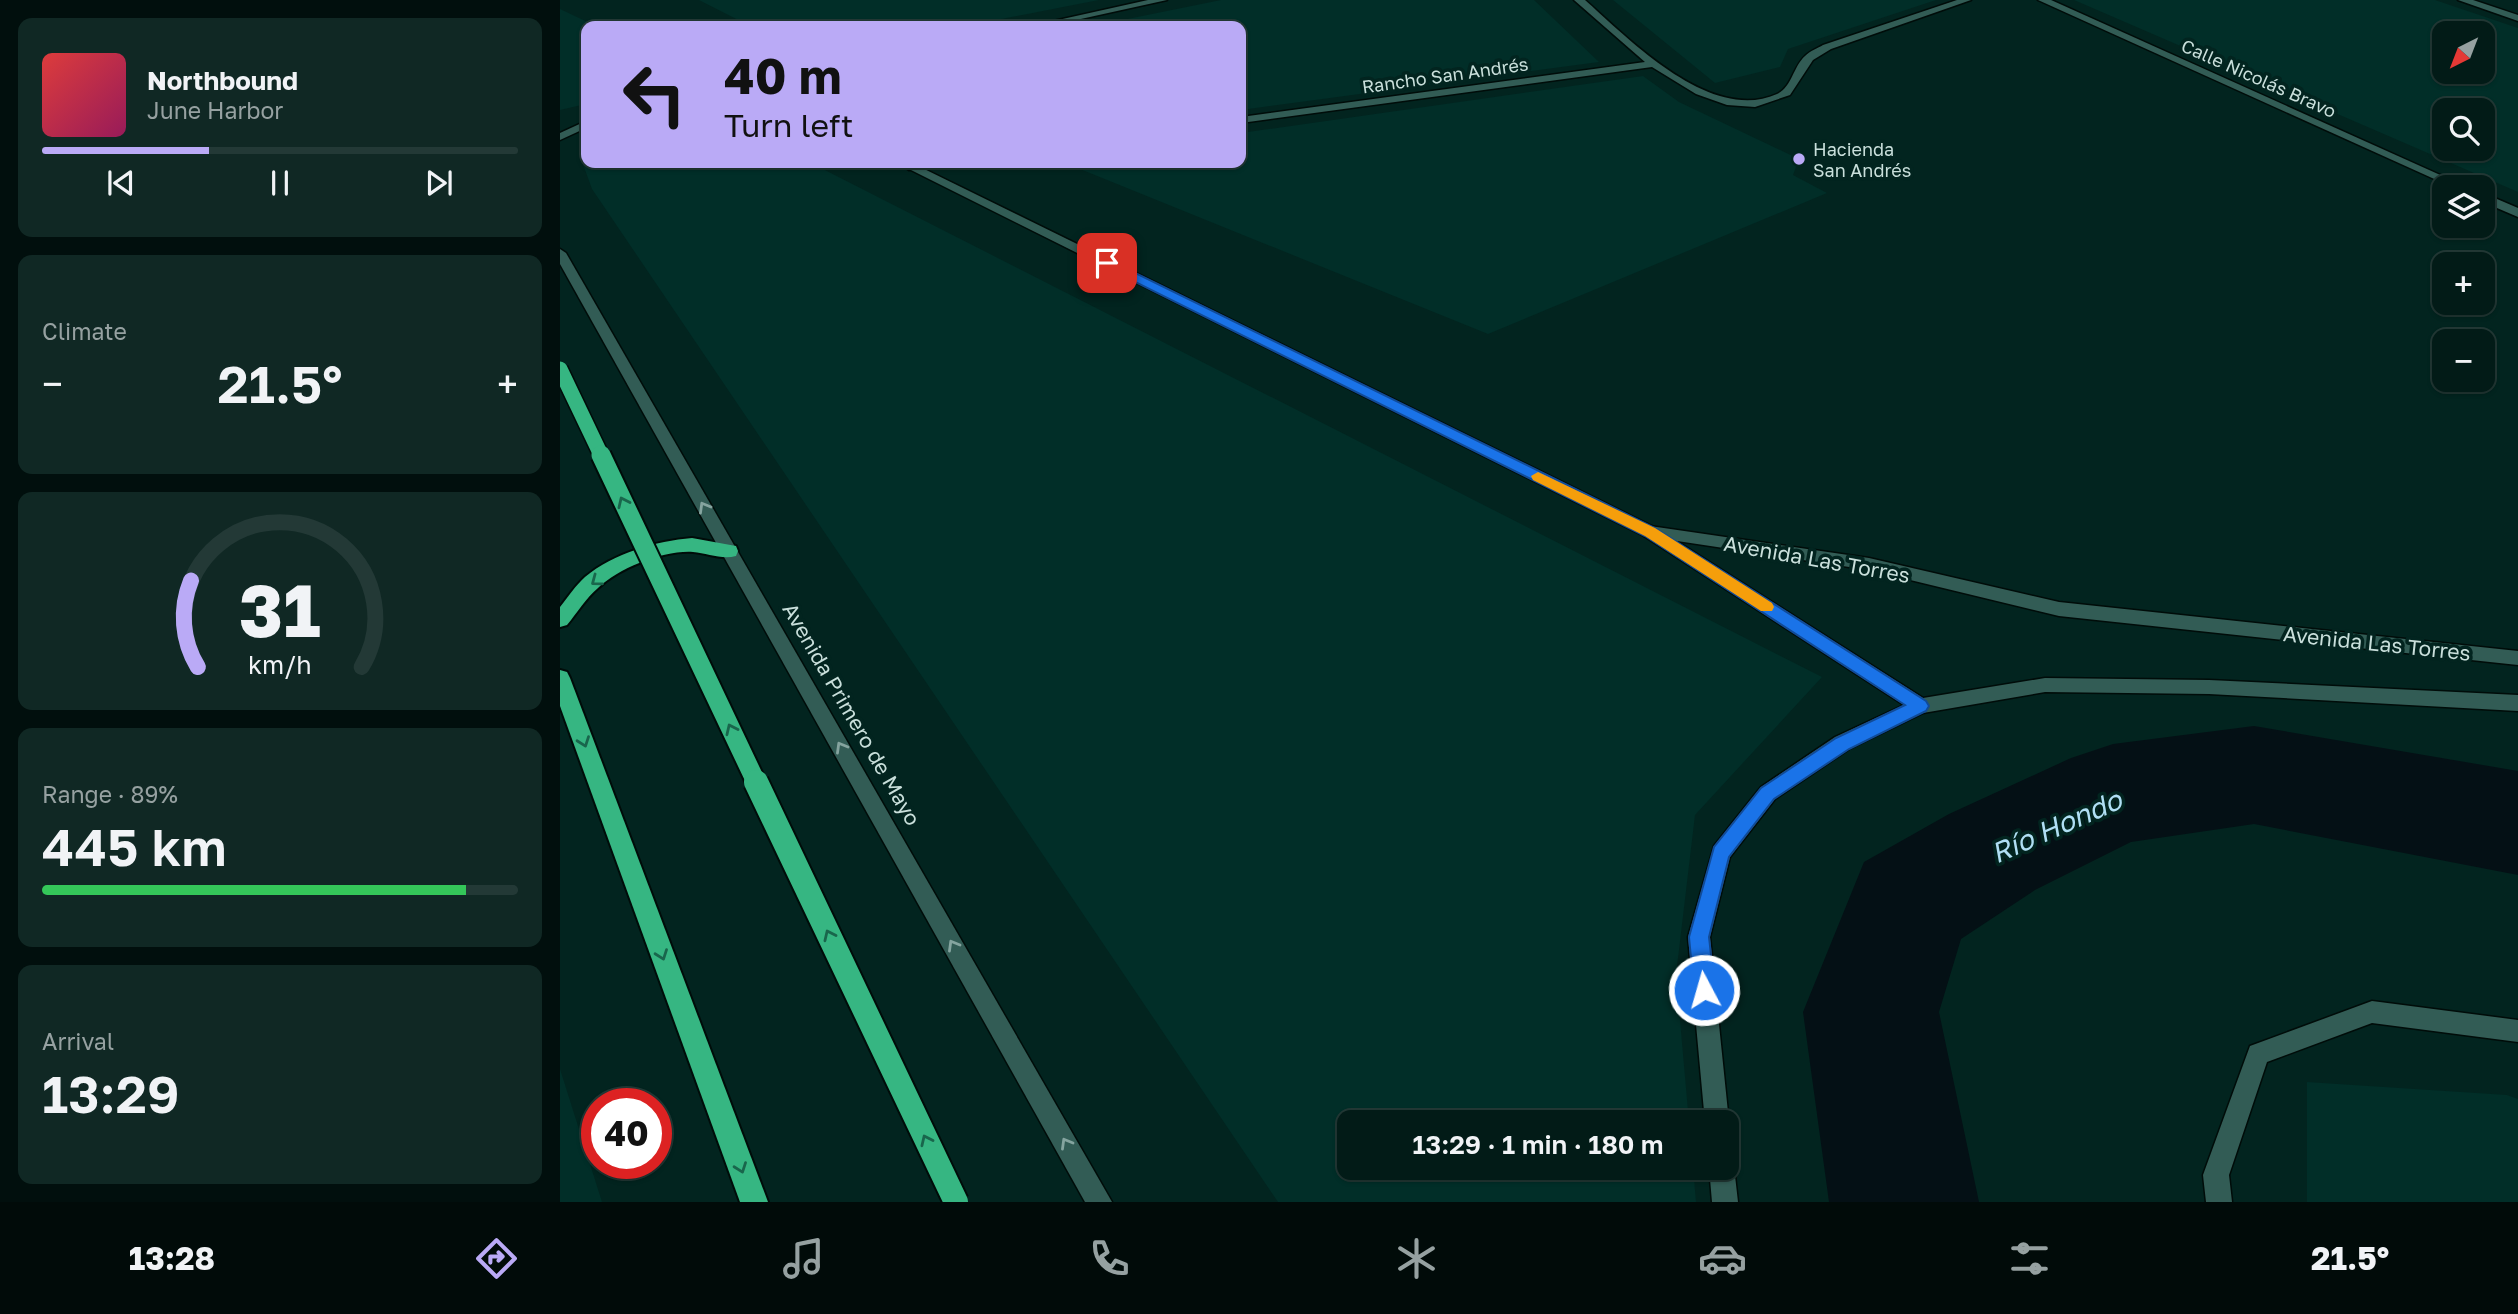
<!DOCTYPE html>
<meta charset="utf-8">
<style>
body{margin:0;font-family:"Golos Text",sans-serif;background:#102824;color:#f1f3f6;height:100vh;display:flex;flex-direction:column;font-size:26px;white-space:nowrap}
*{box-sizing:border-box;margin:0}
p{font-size:23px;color:#96a1a1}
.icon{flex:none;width:38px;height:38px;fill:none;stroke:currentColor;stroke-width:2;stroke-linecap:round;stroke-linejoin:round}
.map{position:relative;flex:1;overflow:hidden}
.drawer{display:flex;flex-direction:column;gap:18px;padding:18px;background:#010f0d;width:560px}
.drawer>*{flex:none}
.guide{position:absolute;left:21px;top:21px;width:665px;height:147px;border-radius:14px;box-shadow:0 2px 5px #0004,0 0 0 2px #233936;background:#baaaf6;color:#111;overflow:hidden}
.needle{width:46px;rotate:222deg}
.buttons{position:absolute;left:1872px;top:21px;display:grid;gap:14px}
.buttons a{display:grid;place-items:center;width:63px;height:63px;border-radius:14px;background:#021b17;box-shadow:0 2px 5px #0004,0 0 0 2px #233936;font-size:35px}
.speed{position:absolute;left:21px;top:1088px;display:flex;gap:14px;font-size:35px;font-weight:700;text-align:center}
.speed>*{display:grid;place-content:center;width:91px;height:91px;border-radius:50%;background:#021b17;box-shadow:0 2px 5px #0004,0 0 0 2px #233936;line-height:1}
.speed .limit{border:10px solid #d22;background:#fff;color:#111}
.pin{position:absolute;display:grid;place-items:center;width:60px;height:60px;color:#fff;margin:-30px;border-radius:14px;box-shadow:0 4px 10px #0006}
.me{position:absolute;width:77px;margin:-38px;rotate:354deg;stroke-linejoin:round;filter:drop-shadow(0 0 5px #0008)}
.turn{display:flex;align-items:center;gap:24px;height:147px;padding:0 28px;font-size:32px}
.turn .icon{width:91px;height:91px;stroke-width:2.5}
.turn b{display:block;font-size:49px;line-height:60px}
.big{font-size:52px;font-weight:600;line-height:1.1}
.drawer .card{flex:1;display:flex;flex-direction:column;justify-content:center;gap:10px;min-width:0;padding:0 24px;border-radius:14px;background:#102824}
.drawer .dial{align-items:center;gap:0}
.dial svg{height:182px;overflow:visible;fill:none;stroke:#233936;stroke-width:7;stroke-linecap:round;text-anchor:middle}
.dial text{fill:#f1f3f6;stroke:none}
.song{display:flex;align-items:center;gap:21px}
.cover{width:84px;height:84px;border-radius:10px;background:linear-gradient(135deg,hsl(0 70% 55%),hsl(330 70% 35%))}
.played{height:7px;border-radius:4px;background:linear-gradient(90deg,#baaaf6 35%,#233936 35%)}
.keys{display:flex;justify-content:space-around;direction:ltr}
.heat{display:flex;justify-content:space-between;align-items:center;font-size:38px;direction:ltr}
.charge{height:10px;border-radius:5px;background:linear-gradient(90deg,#34c759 89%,#233936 0)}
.trip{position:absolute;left:777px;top:1110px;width:402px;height:70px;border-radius:14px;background:#021b17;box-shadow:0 2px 5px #0004,0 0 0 2px #233936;font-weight:600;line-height:70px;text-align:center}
.tabs{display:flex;height:112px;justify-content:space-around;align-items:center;background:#010b09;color:#96a1a1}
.tabs .icon{width:49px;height:49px}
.tabs .on{color:#baaaf6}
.tabs b{font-size:32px;color:#f1f3f6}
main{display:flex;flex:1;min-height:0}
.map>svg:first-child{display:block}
.built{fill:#012e28;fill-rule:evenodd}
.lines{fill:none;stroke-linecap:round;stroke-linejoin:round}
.river{fill:#041015;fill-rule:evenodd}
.service-casing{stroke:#000c09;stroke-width:3}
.minor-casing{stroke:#000c09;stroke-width:3}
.tertiary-casing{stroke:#000c09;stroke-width:3}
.secondary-casing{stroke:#000c09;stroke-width:3}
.trunk-casing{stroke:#000c09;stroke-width:4}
.service{fill:#325c55;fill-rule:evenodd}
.minor{fill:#325c55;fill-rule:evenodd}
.tertiary{fill:#325c55;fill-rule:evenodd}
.secondary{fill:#325c55;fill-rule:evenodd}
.trunk{fill:#36b682;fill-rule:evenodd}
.trunk-bridge-far2-casing{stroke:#000c09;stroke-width:18;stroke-linecap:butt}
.trunk-bridge-far1-casing{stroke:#000c09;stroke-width:23;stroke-linecap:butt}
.trunk-bridge-casing{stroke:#000c09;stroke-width:28;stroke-linecap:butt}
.trunk-bridge-far2{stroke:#36b682;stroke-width:15}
.trunk-bridge-far1{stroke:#36b682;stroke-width:19}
.trunk-bridge{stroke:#36b682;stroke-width:24}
.oneway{stroke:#19664c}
.oneway2{stroke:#85a49f}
.route{fill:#1a73e8;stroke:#114b97;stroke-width:2}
.slow{fill:#f59e0b}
.poi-dot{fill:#baaaf6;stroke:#02241f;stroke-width:2.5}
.labels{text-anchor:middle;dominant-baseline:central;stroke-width:7;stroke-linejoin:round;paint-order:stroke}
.far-street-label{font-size:18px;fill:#c9dfdb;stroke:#02241f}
.far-poi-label{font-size:18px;fill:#c9dfdb;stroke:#02241f;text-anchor:start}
.street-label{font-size:21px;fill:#c9dfdb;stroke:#02241f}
.near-water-label{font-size:28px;font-style:italic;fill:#b0dff4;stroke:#02241f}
</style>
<main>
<section class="drawer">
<div class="card">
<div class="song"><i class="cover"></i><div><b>Northbound</b><p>June Harbor</p></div></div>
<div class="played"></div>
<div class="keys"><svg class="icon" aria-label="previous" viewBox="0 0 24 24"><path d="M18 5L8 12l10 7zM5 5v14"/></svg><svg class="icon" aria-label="pause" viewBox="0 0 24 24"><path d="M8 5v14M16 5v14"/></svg><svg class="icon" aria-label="next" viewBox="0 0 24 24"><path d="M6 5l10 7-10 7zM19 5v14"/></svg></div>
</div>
<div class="card"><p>Climate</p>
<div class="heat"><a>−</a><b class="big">21.5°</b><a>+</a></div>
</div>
<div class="card dial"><svg viewBox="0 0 100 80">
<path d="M14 69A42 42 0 1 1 86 69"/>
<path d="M14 69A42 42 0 0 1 11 31" stroke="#baaaf6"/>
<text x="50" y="56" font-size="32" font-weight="700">31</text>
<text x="50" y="72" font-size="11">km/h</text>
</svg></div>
<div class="card"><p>Range · 89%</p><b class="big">445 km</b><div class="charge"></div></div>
<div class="card"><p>Arrival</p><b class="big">13:29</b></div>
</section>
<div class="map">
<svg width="1958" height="1202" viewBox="0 0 1958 1202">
<rect width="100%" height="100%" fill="#02241f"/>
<g class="built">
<polygon points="139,0 539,0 406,26 190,26"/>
<polygon points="661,0 974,0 1039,62 681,110 681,26 533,26"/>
<polygon points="1053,0 1376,0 1228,49 1220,67 1155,83"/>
<path d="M1514 0H1875L1958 28V192ZM1923 33V72H1885V33ZM1923 110V149H1885V110Z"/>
<polygon points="0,9 36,26 26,26 26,104 0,110"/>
<polygon points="1083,76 1119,102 1239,159 1233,175 1267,193 928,334 520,169 526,163 681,163 681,133"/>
<polygon points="26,152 26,163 251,163 1262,677 1135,815 1116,975 1129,1122 789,1122 789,1167 1133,1167 1136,1202 718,1202 32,189 20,156"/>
<polygon points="0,1069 42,1202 0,1202"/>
<polygon points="1747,1082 1947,1095 1958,1099 1958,1202 1747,1202"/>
</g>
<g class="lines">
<polygon class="river" points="1694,726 1958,771 1958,875 1694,824 1571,842 1475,890 1401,939 1379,1012 1419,1202 1269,1202 1243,1012 1304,862 1389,814 1511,758 1553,744"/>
<defs>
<g id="service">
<path d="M1014 0H1025C1069 39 1151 124 1217 94 1232 87 1233 67 1245 56 1250 51 1258 48 1263 45L1397 0H1411L1271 49 1253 60 1230 95 1195 107 1167 105 1136 94 1092 67 681 123V117L1085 62Z"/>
<polygon points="1478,0 1491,0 1907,187 1892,187"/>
<polygon points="348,163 376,163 349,170 343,166"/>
<polygon points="1923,193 1958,208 1958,217 1923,202"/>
</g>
<g id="minor">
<polygon points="1898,0 1913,0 1958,15 1958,21"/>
<polygon points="1090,526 1309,558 1499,602 1958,651 1958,665 1499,616 1309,570 1084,536 1082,532 1084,528"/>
<polygon points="1812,1001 1958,1020 1958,1042 1812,1023 1707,1062 1669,1175 1672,1202 1646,1202 1643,1175 1690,1046"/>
</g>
<g id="tertiary">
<polygon points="588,0 607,0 489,26 471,26"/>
<polygon points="26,121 26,128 0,140 0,133"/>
<polygon points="337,163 352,163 1096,528 1363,698 1485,678 1649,680 1958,695 1958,711 1649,694 1485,692 1363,713 1289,749 1215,799 1170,857 1150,937 1169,1122 1167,1127 1167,1122 1145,1122 1128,937 1154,846 1201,787 1275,737 1344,705 1084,536"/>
<polygon points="1167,1157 1174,1167 1178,1202 1152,1202 1149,1167 1167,1167"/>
</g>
<polygon id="secondary" points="0,249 6,253 552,1202 525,1202 0,264"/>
<g id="trunk">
<path d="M132 538 176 546 178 551 176 556C162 560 147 553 133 552 104 550 59 568 38 588 26 598 17 613 7 625L0 627V607C8 597 16 585 25 577 54 553 96 541 132 538Z"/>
<polygon points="0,670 7,672 10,678 208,1202 180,1202 0,706"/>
</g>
</defs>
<use href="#service" class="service-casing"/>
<use href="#minor" class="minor-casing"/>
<use href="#tertiary" class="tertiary-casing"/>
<use href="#secondary" class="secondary-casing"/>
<use href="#trunk" class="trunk-casing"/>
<use href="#service" class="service"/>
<use href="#minor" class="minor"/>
<use href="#tertiary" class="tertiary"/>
<use href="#secondary" class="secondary"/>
<use href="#trunk" class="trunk"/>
<defs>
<polyline id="trunk-bridge-far2" points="0,369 42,457"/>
<polyline id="trunk-bridge-far1" points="41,455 197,784"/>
<polyline id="trunk-bridge" points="196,782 396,1202"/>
</defs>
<use href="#trunk-bridge-far2" class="trunk-bridge-far2-casing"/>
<use href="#trunk-bridge-far1" class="trunk-bridge-far1-casing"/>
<use href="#trunk-bridge" class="trunk-bridge-casing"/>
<use href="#trunk-bridge-far2" class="trunk-bridge-far2"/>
<use href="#trunk-bridge-far1" class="trunk-bridge-far1"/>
<use href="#trunk-bridge" class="trunk-bridge"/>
</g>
<defs><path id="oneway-chevron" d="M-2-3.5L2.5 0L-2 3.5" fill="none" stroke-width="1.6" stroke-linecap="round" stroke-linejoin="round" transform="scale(1.75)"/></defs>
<g class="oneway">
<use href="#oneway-chevron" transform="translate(63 502) rotate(-115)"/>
<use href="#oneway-chevron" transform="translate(36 581) rotate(143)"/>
<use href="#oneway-chevron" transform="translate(171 729) rotate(-115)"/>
<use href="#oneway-chevron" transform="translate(24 742) rotate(70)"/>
<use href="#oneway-chevron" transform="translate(269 935) rotate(-115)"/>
<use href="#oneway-chevron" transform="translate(102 955) rotate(70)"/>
<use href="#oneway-chevron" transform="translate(366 1140) rotate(-115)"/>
<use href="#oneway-chevron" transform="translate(181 1168) rotate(70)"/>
</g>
<g class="oneway2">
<use href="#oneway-chevron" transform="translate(144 507) rotate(-120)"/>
<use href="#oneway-chevron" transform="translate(281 747) rotate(-120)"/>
<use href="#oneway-chevron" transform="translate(393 945) rotate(-120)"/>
<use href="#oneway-chevron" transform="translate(506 1143) rotate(-120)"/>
</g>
<polygon class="route" points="543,261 551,261 1095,528 1366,701 1369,706 1366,711 1289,749 1214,799 1169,857 1149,937 1155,990 1152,997 1144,1000 1137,997 1134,990 1129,937 1154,847 1201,788 1276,738 1345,705 1085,536 543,266"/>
<polygon class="slow" points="978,472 1095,528 1212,603 1214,607 1212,611 1201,611 1085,536 973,480 971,476"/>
<circle class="poi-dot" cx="1239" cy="159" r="7"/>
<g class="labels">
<g class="far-street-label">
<text transform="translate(885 75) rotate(-8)">Rancho San Andrés</text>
<text transform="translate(1699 78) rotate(24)">Calle Nicolás Bravo</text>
</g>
<g class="far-poi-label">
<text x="1253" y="149">Hacienda<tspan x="1253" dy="21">San Andrés</tspan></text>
</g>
<g class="street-label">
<text transform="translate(1257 559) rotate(10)">Avenida Las Torres</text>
<text transform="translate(1817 643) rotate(6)">Avenida Las Torres</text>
<text transform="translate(292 714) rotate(60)">Avenida Primero de Mayo</text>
</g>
<g class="near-water-label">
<text transform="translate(1496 826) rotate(-24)">Río Hondo</text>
</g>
</g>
</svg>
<div class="buttons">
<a><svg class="needle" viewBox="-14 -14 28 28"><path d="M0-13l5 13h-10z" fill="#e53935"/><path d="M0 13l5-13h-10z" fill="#96a1a1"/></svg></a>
<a><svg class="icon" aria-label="search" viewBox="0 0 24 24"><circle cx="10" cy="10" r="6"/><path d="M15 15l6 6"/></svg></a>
<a><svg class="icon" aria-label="layers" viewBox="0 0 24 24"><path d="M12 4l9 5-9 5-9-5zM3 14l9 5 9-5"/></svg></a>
<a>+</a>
<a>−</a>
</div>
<div class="speed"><div class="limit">40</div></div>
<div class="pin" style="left:547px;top:263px;background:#d93025"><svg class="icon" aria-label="arrive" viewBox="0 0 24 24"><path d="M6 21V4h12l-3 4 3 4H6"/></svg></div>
<svg class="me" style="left:1144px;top:990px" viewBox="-20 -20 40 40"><circle r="17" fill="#1a73e8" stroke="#fff" stroke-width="3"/><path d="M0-11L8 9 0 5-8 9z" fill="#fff"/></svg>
<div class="trip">13:29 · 1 min · 180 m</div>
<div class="guide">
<div class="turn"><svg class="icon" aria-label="left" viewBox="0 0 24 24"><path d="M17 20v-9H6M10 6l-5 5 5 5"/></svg><div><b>40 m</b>Turn left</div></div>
</div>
</div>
</main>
<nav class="tabs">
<b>13:28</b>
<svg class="icon on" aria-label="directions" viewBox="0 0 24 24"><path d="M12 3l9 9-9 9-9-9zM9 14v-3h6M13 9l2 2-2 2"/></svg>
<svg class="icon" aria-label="music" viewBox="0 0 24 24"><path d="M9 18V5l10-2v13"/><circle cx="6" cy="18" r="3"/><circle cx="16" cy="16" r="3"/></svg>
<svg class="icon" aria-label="phone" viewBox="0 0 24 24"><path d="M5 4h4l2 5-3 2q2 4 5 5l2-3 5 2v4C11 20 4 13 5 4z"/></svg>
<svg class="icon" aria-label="climate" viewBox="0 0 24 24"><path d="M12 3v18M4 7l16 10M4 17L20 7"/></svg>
<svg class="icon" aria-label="car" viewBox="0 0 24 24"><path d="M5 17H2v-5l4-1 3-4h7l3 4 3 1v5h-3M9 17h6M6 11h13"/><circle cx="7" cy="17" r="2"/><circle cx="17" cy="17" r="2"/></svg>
<svg class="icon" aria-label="filters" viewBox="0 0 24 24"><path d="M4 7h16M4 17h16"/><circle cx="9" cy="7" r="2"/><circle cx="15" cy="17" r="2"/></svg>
<b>21.5°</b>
</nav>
